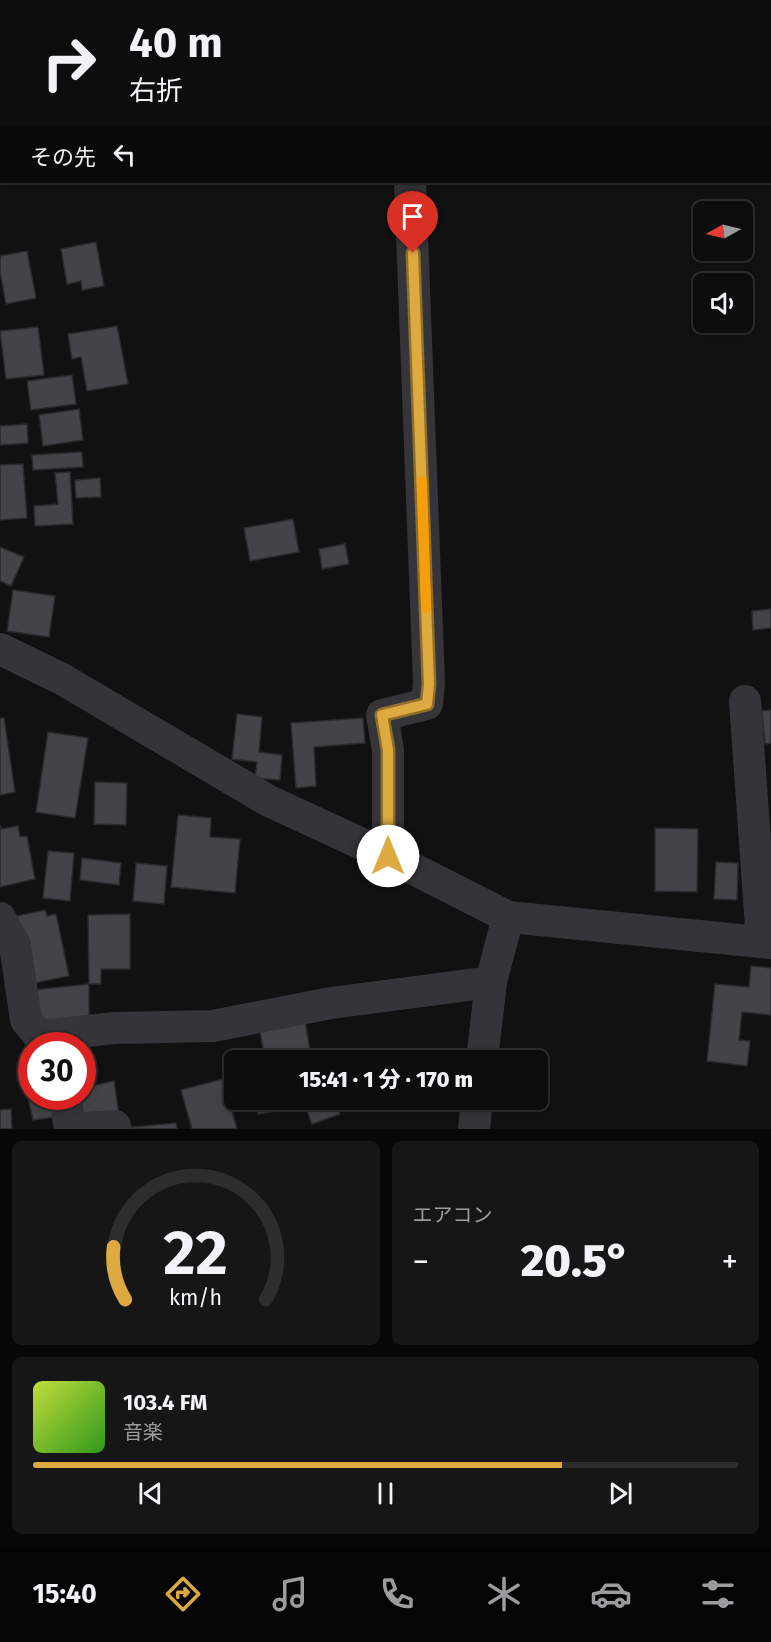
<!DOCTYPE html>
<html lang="ja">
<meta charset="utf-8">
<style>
body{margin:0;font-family:"Fira Sans","Noto Sans JP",sans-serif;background:#161617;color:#f1f3f6;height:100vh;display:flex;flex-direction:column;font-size:22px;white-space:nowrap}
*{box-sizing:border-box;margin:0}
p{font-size:20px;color:#9a9c9e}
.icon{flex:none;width:33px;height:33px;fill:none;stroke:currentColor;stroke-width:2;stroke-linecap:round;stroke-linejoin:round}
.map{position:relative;height:1129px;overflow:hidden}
.panel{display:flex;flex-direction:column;gap:12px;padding:12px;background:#070708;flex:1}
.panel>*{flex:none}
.hud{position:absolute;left:0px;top:0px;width:771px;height:183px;box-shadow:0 3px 9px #0003,0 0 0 2px #2d2d2e;background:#0d0d0e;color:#f1f3f6;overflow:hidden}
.needle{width:39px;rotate:262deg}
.tools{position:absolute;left:693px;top:201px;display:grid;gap:12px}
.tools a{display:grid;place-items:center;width:60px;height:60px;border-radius:9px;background:#0d0d0e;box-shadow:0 3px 9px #0003,0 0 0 2px #2d2d2e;font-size:30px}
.speed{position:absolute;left:18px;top:1032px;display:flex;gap:12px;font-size:30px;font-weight:700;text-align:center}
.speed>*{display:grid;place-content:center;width:78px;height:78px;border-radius:50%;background:#0d0d0e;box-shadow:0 3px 9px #0003,0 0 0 2px #2d2d2e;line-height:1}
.speed .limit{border:9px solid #d22;background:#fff;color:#111}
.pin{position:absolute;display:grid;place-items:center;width:51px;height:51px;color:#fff;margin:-62px -26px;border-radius:50% 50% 50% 0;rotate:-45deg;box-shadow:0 0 6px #0007}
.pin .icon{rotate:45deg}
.me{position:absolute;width:66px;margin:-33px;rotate:0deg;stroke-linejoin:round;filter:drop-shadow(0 0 4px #0008)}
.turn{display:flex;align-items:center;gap:21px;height:126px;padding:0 30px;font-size:27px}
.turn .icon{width:78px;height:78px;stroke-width:2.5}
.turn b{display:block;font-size:42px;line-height:51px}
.then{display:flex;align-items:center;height:57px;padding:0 30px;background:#0003;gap:12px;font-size:22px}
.big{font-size:45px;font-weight:800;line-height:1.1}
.panel .card{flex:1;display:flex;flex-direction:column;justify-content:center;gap:9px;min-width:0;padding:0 21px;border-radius:9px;background:#161617}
.panel .dial{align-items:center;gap:0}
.dial svg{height:156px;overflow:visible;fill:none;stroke:#2d2d2e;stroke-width:7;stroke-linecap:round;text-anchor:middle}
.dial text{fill:#f1f3f6;stroke:none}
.song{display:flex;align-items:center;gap:18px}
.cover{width:72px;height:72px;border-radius:9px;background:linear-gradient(135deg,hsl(70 70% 55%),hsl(110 70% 35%))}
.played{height:6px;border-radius:3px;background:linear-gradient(90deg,#dcaa40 75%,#2d2d2e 75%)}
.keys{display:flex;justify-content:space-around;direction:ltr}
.heat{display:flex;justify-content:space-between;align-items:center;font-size:33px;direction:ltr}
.panel .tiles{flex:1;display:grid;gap:12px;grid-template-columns:1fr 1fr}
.card:last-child{grid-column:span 2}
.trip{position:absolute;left:224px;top:1050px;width:324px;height:60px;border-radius:9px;background:#0d0d0e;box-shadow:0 3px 9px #0003,0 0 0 2px #2d2d2e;font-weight:800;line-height:60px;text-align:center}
.tab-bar{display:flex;height:96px;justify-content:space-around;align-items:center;background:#050506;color:#9a9c9e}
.tab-bar .icon{width:42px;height:42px}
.tab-bar .active{color:#dcaa40}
.tab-bar b{font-size:27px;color:#f1f3f6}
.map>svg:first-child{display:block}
.building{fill:#434447;stroke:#2b2b2e;stroke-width:1.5}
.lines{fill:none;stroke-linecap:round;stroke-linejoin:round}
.minor{stroke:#353539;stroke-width:32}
.route-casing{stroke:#8f6e2a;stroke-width:15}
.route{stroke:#dcaa40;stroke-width:10}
.slow{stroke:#f59e0b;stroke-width:10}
</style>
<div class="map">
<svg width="771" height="1129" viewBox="0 0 771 1129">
<rect width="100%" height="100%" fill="#111112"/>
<g class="building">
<polygon points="96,242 104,286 82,290 81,281 67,284 61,249"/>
<polygon points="27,251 36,298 6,304 0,271 0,256"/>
<polygon points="117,326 128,384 87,391 81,357 72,359 68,334"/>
<polygon points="38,327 44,375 6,379 0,331"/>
<polygon points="72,375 76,404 31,410 27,381"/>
<polygon points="79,409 83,440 43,446 39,415"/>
<polygon points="27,424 28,443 0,445 0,426"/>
<polygon points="82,452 83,467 33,470 32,455"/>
<polygon points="23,464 27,518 0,520 0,465"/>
<polygon points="70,472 73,524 35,526 34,506 58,504 55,473"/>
<polygon points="100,478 101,497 76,498 75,480"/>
<polygon points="293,519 299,552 250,561 244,528"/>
<polygon points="345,544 349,564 322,569 319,549"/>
<polygon points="0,547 24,557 11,586 0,581"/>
<polygon points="13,590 55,596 49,637 7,631"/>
<polygon points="771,609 771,628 753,630 752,611"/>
<polygon points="771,710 771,743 765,744 762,711"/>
<polygon points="237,714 262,717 259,752 282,755 280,780 255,778 257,762 232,759"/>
<polygon points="0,718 4,718 15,792 0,795"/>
<polygon points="363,718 365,743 314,747 316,786 296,788 291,723"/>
<polygon points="48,732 88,738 75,818 36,812"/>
<polygon points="95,782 127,783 126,825 94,824"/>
<polygon points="178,815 211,818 210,837 240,839 235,893 171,887"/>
<polygon points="0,825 1,829 18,826 20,837 27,836 35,879 0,887"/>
<polygon points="655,828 698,829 697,892 655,891"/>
<polygon points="48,851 74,853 70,901 43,898"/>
<polygon points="82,858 121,863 119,885 80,880"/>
<polygon points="716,862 738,863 737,900 714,899"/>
<polygon points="136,863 167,866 164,904 133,901"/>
<polygon points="45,910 47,916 56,914 69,976 29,984 17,916"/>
<polygon points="130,914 130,969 101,969 101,984 89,984 88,915"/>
<polygon points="751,966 771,968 771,1015 742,1012 739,1040 750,1041 747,1066 707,1061 715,984 749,987"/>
<polygon points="89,984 89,1018 47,1024 35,1014 34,990"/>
<polygon points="305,1022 312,1060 265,1060 260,1031"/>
<polygon points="223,1079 237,1129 192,1129 181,1090"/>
<polygon points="114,1081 119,1115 79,1120 78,1096 82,1096 82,1088"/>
<polygon points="57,1096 54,1117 33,1120 28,1097"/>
<polygon points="256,1100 282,1100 284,1110 258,1114"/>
<polygon points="303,1100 335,1100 340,1114 312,1124"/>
<polygon points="11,1109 12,1129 0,1129 0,1110"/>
<polygon points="176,1123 177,1129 122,1129 122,1128"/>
</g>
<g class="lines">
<g class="minor">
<polyline points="404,0 404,2"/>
<polyline points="0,649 62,679 269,801 388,856 508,917 771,943"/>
<polyline points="745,701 762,941"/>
<polyline points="388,856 388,750 382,715 427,704 429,683 410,182"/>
<polyline points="0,918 15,945 26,1020 39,1036 115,1028 213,1026 331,1003 491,982"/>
<polyline points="482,1060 491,982 508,917"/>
<polyline points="65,1096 70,1129 115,1126 115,1129"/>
<polyline points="474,1129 477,1100"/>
</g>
</g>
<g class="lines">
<defs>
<polyline id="route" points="388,856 388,750 382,715 427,704 429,684 413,253"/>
</defs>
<use href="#route" class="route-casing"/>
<use href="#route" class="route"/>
<polyline class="slow" points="422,481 426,608"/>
</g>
</svg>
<div class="tools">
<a><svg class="needle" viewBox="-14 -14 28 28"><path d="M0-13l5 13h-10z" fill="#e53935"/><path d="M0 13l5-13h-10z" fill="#9a9c9e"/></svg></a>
<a><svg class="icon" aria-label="sound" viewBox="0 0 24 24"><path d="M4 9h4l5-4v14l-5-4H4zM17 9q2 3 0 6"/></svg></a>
</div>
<div class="speed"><div class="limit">30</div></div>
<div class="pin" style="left:413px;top:253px;background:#d93025"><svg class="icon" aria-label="arrive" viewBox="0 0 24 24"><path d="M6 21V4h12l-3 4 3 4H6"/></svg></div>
<svg class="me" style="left:388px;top:856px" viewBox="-20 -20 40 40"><circle r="19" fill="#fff"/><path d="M0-13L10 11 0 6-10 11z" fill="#dcaa40"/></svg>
<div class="trip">15:41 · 1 分 · 170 m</div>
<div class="hud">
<div class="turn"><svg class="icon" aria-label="right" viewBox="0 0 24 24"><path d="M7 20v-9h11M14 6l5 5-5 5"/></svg><div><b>40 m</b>右折</div></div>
<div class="then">その先<svg class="icon" aria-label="left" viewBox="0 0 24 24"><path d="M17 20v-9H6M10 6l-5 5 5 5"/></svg></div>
</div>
</div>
<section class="panel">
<div class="tiles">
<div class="card dial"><svg viewBox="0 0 100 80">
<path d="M14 69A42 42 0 1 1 86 69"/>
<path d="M14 69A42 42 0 0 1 8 42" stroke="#dcaa40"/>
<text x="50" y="56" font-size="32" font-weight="700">22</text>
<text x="50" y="72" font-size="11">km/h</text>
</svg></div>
<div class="card"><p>エアコン</p>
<div class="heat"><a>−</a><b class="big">20.5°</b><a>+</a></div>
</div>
<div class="card">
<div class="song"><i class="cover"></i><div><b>103.4 FM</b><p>音楽</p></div></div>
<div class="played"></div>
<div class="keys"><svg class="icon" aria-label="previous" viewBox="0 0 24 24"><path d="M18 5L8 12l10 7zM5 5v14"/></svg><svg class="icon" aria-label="pause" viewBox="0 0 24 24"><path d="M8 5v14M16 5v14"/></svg><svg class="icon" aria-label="next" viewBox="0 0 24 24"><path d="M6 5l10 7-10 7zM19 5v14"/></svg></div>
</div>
</div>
</section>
<nav class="tab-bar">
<b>15:40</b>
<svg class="icon active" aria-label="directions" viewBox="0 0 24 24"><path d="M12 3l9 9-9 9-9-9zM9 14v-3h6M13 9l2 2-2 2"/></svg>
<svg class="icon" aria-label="music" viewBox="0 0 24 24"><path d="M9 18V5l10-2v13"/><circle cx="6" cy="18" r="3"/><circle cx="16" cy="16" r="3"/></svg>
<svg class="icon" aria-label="phone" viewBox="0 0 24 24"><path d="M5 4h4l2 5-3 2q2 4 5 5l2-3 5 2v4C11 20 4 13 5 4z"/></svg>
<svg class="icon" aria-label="climate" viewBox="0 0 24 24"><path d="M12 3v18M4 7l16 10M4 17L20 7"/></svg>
<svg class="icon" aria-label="car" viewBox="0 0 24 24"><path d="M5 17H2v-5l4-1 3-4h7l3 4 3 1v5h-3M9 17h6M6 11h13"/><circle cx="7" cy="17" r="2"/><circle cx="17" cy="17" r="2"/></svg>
<svg class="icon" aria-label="filters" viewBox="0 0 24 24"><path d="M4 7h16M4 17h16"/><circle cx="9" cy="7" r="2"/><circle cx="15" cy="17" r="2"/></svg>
</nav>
